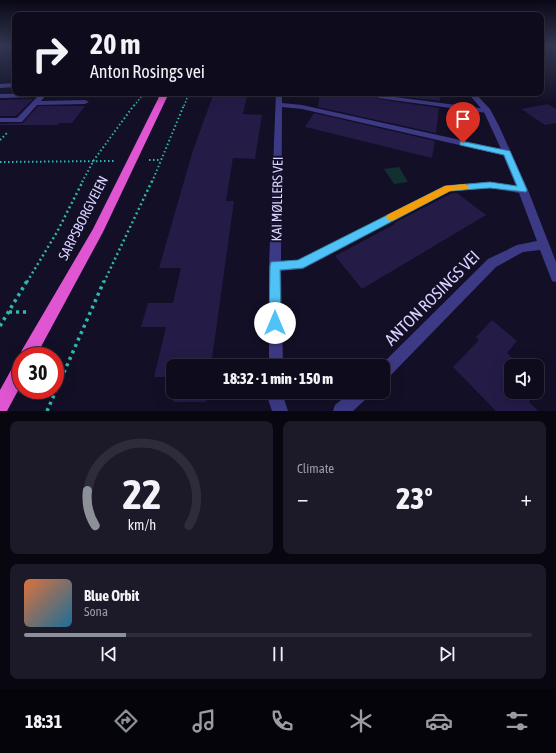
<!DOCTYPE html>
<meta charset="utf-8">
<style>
body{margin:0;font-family:"Asap Condensed",sans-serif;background:#1c1929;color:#f1f3f6;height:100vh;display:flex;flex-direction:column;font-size:15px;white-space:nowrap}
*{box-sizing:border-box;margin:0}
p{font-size:13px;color:#9b9ba3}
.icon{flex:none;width:22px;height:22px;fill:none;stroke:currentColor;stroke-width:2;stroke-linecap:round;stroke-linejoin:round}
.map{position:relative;height:411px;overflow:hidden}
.details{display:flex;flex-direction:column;gap:10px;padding:10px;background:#08060f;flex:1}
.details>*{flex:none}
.banner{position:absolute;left:12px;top:12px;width:532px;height:84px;border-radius:8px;box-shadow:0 4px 16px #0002,0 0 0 1px #2e2b3b;background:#0e0b1c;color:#f1f3f6;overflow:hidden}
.buttons{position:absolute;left:504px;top:359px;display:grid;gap:8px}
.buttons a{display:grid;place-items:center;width:40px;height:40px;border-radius:8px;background:#0e0b1c;box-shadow:0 4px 16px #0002,0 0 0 1px #2e2b3b;font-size:20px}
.speed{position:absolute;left:12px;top:347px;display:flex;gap:8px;font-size:20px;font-weight:700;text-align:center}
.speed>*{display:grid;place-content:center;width:52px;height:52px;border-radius:50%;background:#0e0b1c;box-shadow:0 4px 16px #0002,0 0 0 1px #2e2b3b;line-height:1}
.speed .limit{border:6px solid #d22;background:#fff;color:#111}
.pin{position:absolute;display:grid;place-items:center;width:34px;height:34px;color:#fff;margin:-41px -17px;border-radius:50% 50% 50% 0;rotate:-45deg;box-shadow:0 0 4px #0007}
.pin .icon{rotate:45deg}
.me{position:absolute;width:44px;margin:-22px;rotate:0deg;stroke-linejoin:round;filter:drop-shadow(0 0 3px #0008)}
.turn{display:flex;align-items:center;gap:14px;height:84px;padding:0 12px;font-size:18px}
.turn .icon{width:52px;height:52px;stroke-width:2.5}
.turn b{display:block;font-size:28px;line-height:34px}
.big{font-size:30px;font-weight:800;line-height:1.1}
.details .card{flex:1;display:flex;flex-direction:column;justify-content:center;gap:6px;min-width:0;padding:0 14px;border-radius:8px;background:#1c1929}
.details .dial{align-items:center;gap:0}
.dial svg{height:104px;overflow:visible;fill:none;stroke:#2e2b3b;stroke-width:7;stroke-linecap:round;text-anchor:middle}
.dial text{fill:#f1f3f6;stroke:none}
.song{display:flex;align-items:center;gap:12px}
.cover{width:48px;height:48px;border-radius:6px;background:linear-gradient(135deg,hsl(20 70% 55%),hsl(200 70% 35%))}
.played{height:4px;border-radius:2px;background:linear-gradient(90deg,#8c9099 20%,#2e2b3b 20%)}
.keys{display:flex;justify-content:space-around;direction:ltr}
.heat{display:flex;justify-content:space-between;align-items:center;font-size:22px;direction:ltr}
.details .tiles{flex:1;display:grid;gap:10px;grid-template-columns:1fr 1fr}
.card:last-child{grid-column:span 2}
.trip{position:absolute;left:166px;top:359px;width:224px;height:40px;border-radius:8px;background:#0e0b1c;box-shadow:0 4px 16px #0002,0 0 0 1px #2e2b3b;font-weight:800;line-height:40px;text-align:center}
.tabs{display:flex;height:64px;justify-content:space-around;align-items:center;background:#06040b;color:#9b9ba3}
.tabs .icon{width:28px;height:28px}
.tabs .on{color:#8c9099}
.tabs b{font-size:18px;color:#f1f3f6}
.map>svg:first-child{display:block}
.green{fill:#12302f}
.building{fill:#241b47}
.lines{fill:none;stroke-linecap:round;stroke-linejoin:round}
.path-far3{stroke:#2fb8b0;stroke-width:1.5;stroke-dasharray:1.5 2;stroke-linecap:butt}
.path-far2{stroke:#2fb8b0;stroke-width:2;stroke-dasharray:1.5 2.5;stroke-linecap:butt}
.path-far1{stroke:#2fb8b0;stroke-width:2.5;stroke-dasharray:2 3;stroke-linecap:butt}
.path{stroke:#2fb8b0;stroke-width:3.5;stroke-dasharray:3 4;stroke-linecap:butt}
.service{fill:#3d3a85;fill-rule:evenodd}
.minor{fill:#3d3a85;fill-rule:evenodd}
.trunk{fill:#e055d1;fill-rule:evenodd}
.route{fill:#4fc3f7;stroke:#337fa1}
.slow{fill:#f59e0b}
.labels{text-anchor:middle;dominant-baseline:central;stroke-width:4;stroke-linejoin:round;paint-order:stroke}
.street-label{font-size:14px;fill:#d9d4ff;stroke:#130f26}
.near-street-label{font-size:17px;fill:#d9d4ff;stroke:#130f26}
</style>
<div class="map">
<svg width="556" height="411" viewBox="0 0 556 411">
<rect width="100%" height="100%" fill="#130f26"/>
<polygon class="green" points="399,167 408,182 394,184 384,169"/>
<g class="building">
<polygon points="214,93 245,93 244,96 247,97 243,114 262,115 255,159 233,158 226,201 234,201 211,366 173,366 173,377 154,377 166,327 141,327 148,303 173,303 181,268 159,268 193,150"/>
<polygon points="320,93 440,93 440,101 380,94 376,96 378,99 439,108 436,133 318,107"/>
<polygon points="0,99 0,100 33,99 16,116 0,116"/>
<polygon points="548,104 556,109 556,123 545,125 521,109"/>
<polygon points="38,106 85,106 72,123 59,123 58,125 0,125 0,124 23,123"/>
<polygon points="314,113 435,141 432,158 305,127"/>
<polygon points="452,193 457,193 486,215 362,289 335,256 395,224 394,223"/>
<polygon points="492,320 517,341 507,353 521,366 511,366 511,392 536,392 529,402 538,411 496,411 453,367 479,340 476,337"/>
<polygon points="175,392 207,392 206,402 173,402"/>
</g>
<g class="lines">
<g class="path-far3">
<polyline points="134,106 144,93"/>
<polyline points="184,106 189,93"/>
</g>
<g class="path-far2">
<polyline points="0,140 7,133"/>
<polyline points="149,160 160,160"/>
<polyline points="0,162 115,161"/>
<polyline points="82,182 94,160 134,105"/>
<polyline points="152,182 184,105"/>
</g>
<g class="path-far1">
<polyline points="27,282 57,232 83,181"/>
<polyline points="104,282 152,181"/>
</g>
<g class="path">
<polyline points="9,312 26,312"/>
<polyline points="0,326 27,281"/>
<polyline points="47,411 104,281"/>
</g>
<g class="service">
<polygon points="48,93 41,101 85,100 89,102 85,104 37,105 22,122 0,122 0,118 17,118 37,97 0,98 0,94"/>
<polygon points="380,95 487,109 491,111 487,113 378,98 378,96"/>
</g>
<g class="minor">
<polygon points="15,83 15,87 0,88 0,84"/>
<path d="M276 93H282V103L302 105 501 149 484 112 468 93H475L490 109 499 126 528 190 556 262V282L552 281 540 250 523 252 496 267 388 378 383 380V366H380L488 259 517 245 537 241 519 193 490 188 450 191 303 269 281 271 283 366H269V266ZM282 107 302 109 503 155 516 186 490 182 445 186 298 260 281 261Z"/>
<polygon points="268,392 284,392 284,399 288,411 272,411 268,399"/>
<polygon points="351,392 371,392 368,397 353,411 333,411 335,405"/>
</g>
<g class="trunk">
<polygon points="161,93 169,93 103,232 36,356 21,356 21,358 20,356 22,350 93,229"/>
<polygon points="21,361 21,385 7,411 0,411 0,390 15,363"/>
</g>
</g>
<linearGradient id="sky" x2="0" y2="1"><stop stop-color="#0a0815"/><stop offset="0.44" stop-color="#333752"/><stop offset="1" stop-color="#333752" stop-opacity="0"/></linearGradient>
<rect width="556" height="104" fill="url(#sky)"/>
<polygon class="route" points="460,141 510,151 527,190 526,192 490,188 450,191 303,268 280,270 281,323 280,327 275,329 271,327 269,323 270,266 271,262 298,260 445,186 490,182 517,186 504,155 460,145"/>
<polygon class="slow" points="465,184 469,187 468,189 450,191 394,220 390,221 386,218 387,215 445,186"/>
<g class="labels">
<g class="street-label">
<text transform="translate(277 199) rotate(-89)">KAI MØLLERS VEI</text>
<text transform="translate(83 218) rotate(-63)">SARPSBORGVEIEN</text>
</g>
<g class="near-street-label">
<text transform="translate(432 298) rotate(-45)">ANTON ROSINGS VEI</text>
</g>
</g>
</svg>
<div class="buttons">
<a><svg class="icon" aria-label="sound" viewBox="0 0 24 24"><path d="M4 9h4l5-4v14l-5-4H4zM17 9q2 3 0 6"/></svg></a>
</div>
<div class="speed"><div class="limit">30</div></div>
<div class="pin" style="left:463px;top:143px;background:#d93025"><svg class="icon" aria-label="arrive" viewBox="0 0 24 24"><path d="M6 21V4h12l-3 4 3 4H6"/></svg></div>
<svg class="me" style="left:275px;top:323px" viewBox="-20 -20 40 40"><circle r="19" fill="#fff"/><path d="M0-13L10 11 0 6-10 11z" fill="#4fc3f7"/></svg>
<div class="trip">18:32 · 1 min · 150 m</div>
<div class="banner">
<div class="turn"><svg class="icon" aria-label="right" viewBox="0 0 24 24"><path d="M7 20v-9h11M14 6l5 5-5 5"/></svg><div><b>20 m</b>Anton Rosings vei</div></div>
</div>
</div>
<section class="details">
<div class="tiles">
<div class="card dial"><svg viewBox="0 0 100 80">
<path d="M14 69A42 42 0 1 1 86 69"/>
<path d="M14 69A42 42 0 0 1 8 42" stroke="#8c9099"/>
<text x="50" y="56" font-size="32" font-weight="700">22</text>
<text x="50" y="72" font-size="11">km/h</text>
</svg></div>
<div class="card"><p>Climate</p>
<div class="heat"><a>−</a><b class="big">23°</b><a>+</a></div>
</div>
<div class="card">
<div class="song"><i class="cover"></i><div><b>Blue Orbit</b><p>Sona</p></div></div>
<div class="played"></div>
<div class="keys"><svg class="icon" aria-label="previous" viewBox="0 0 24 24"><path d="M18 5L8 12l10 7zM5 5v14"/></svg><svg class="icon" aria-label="pause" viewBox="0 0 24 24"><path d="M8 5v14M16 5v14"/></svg><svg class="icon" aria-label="next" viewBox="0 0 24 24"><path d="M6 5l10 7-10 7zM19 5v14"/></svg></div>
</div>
</div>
</section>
<nav class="tabs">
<b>18:31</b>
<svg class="icon on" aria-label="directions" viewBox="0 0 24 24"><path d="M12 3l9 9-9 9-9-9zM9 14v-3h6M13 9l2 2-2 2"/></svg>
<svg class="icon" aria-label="music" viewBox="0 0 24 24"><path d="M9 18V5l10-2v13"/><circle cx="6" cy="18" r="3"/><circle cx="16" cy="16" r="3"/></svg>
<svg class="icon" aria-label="phone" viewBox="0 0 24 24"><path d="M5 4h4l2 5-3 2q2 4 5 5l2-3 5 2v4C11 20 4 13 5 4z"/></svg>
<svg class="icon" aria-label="climate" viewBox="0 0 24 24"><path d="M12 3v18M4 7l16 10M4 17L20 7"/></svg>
<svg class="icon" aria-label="car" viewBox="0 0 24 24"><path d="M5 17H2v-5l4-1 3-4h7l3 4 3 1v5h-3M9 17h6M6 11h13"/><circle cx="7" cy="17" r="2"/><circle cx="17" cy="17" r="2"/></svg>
<svg class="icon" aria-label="filters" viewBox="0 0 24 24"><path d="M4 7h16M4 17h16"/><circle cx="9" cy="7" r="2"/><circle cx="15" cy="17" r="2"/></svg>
</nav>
